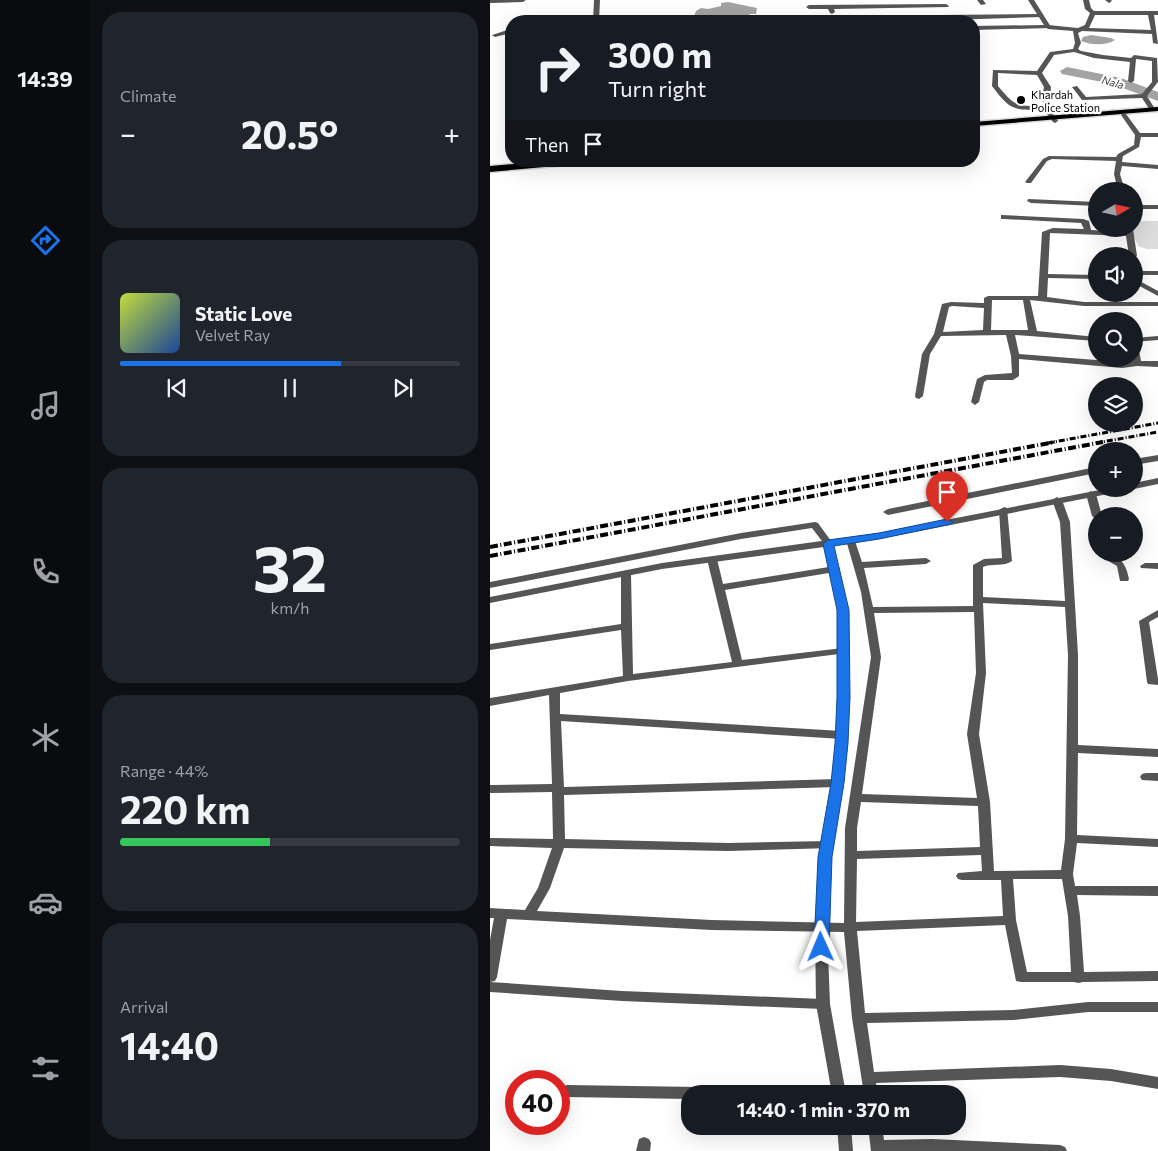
<!DOCTYPE html>
<meta charset="utf-8">
<style>
body{margin:0;font-family:Commissioner,sans-serif;background:#20242c;color:#f1f3f6;height:100vh;display:flex;flex-direction:column;font-size:19px;white-space:nowrap}
*{box-sizing:border-box;margin:0}
p{font-size:16px;color:#9ea1a6}
.icon{flex:none;width:28px;height:28px;fill:none;stroke:currentColor;stroke-width:2;stroke-linecap:round;stroke-linejoin:round}
.map{position:relative;flex:1;overflow:hidden}
.details{display:flex;flex-direction:column;gap:12px;padding:12px;background:#0d0f14;width:400px}
.details>*{flex:none}
.banner{position:absolute;left:15px;top:15px;width:475px;height:152px;border-radius:20px;box-shadow:0 5px 20px #0002;background:#171b24;color:#f1f3f6;overflow:hidden}
.needle{width:32px;rotate:81deg}
.controls{position:absolute;left:598px;top:182px;display:grid;gap:10px}
.controls a{display:grid;place-items:center;width:55px;height:55px;border-radius:50%;background:#171b24;box-shadow:0 5px 20px #0002;font-size:25px}
.speed{position:absolute;left:15px;top:1070px;display:flex;gap:10px;font-size:25px;font-weight:700;text-align:center}
.speed>*{display:grid;place-content:center;width:65px;height:65px;border-radius:50%;background:#171b24;box-shadow:0 5px 20px #0002;line-height:1}
.speed .limit{border:8px solid #d22;background:#fff;color:#111}
.pin{position:absolute;display:grid;place-items:center;width:42px;height:42px;color:#fff;margin:-51px -21px;border-radius:50% 50% 50% 0;rotate:-45deg;box-shadow:0 0 5px #0007}
.pin .icon{rotate:45deg}
.me{position:absolute;width:55px;margin:-28px;rotate:359deg;stroke-linejoin:round;filter:drop-shadow(0 0 4px #0008)}
.turn{display:flex;align-items:center;gap:18px;height:105px;padding:0 20px;font-size:22px}
.turn .icon{width:65px;height:65px;stroke-width:2.5}
.turn b{display:block;font-size:35px;line-height:42px}
.then{display:flex;align-items:center;height:48px;padding:0 20px;background:#0003;gap:10px;font-size:19px}
.big{font-size:38px;font-weight:700;line-height:1.1}
.details .tile{flex:1;display:flex;flex-direction:column;justify-content:center;gap:8px;min-width:0;padding:0 18px;border-radius:20px;background:#20242c}
.details .dial{align-items:center;gap:0}
.dial b{font-size:65px;line-height:1}
.song{display:flex;align-items:center;gap:15px}
.cover{width:60px;height:60px;border-radius:8px;background:linear-gradient(135deg,hsl(70 70% 55%),hsl(220 70% 35%))}
.played{height:5px;border-radius:2px;background:linear-gradient(90deg,#1a73e8 65%,#363941 65%)}
.keys{display:flex;justify-content:space-around;direction:ltr}
.heat{display:flex;justify-content:space-between;align-items:center;font-size:28px;direction:ltr}
.charge{height:8px;border-radius:4px;background:linear-gradient(90deg,#34c759 44%,#363941 0)}
.trip{position:absolute;left:191px;top:1085px;width:285px;height:50px;border-radius:20px;background:#171b24;box-shadow:0 5px 20px #0002;font-weight:700;line-height:50px;text-align:center}
main{display:flex;flex:1;min-height:0}
.dock{display:flex;flex-direction:column;width:90px;justify-content:space-around;align-items:center;background:#090b0e;color:#9ea1a6}
.dock .icon{width:35px;height:35px}
.dock .selected{color:#1a73e8}
.dock b{font-size:22px;color:#f1f3f6}
.map>svg:first-child{display:block}
.green{fill:#dcdcdc}
.water{fill:#a3a3a3}
.lines{fill:none;stroke-linecap:round;stroke-linejoin:round}
.river{fill:#a3a3a3;fill-rule:evenodd}
.primary-casing{stroke:#dbdbdb;stroke-width:3}
.minor{fill:#555;fill-rule:evenodd}
.tertiary{fill:#555;fill-rule:evenodd}
.primary{fill:#000;fill-rule:evenodd}
.rail-far1{stroke:#000;stroke-width:3;stroke-dasharray:6 2 1 2;stroke-linecap:butt}
.rail{stroke:#000;stroke-width:4;stroke-dasharray:8 2.5 1 2.5;stroke-linecap:butt}
.wall{fill:#a9a9a9}
.shaded-wall{fill:#898989}
.route{fill:#1a73e8;stroke:#114b97}
.poi-dot{fill:#000;stroke:#fff;stroke-width:2}
.labels{text-anchor:middle;dominant-baseline:central;stroke-width:4.5;stroke-linejoin:round;paint-order:stroke}
.far-water-label{font-size:11px;font-style:italic;fill:#444;stroke:#fff}
.far-poi-label{font-size:11px;fill:#000;stroke:#fff;text-anchor:start}
</style>
<main>
<nav class="dock">
<b>14:39</b>
<svg class="icon selected" aria-label="directions" viewBox="0 0 24 24"><path d="M12 3l9 9-9 9-9-9zM9 14v-3h6M13 9l2 2-2 2"/></svg>
<svg class="icon" aria-label="music" viewBox="0 0 24 24"><path d="M9 18V5l10-2v13"/><circle cx="6" cy="18" r="3"/><circle cx="16" cy="16" r="3"/></svg>
<svg class="icon" aria-label="phone" viewBox="0 0 24 24"><path d="M5 4h4l2 5-3 2q2 4 5 5l2-3 5 2v4C11 20 4 13 5 4z"/></svg>
<svg class="icon" aria-label="climate" viewBox="0 0 24 24"><path d="M12 3v18M4 7l16 10M4 17L20 7"/></svg>
<svg class="icon" aria-label="car" viewBox="0 0 24 24"><path d="M5 17H2v-5l4-1 3-4h7l3 4 3 1v5h-3M9 17h6M6 11h13"/><circle cx="7" cy="17" r="2"/><circle cx="17" cy="17" r="2"/></svg>
<svg class="icon" aria-label="filters" viewBox="0 0 24 24"><path d="M4 7h16M4 17h16"/><circle cx="9" cy="7" r="2"/><circle cx="15" cy="17" r="2"/></svg>
</nav>
<section class="details">
<div class="tile"><p>Climate</p>
<div class="heat"><a>−</a><b class="big">20.5°</b><a>+</a></div>
</div>
<div class="tile">
<div class="song"><i class="cover"></i><div><b>Static Love</b><p>Velvet Ray</p></div></div>
<div class="played"></div>
<div class="keys"><svg class="icon" aria-label="previous" viewBox="0 0 24 24"><path d="M18 5L8 12l10 7zM5 5v14"/></svg><svg class="icon" aria-label="pause" viewBox="0 0 24 24"><path d="M8 5v14M16 5v14"/></svg><svg class="icon" aria-label="next" viewBox="0 0 24 24"><path d="M6 5l10 7-10 7zM19 5v14"/></svg></div>
</div>
<div class="tile dial"><b>32</b><p>km/h</p></div>
<div class="tile"><p>Range · 44%</p><b class="big">220 km</b><div class="charge"></div></div>
<div class="tile"><p>Arrival</p><b class="big">14:40</b></div>
</section>
<div class="map">
<svg width="668" height="1151" viewBox="0 0 668 1151">
<rect width="100%" height="100%" fill="#fff"/>
<polygon class="green" points="644,221 668,221 668,249 657,249 648,246 641,229 644,229"/>
<g class="water">
<polygon points="238,2 267,8 266,14 260,14 257,19 242,21 203,19 206,11 211,8 218,9 231,6 231,3"/>
<path d="M601 35 621 38 625 40C616 46 601 45 591 41L593 37Z"/>
</g>
<g class="lines">
<polygon class="river" points="577,67 631,78 668,92 668,101 622,84 572,74 570,71"/>
<defs>
<g id="primary">
<polygon points="668,107 668,111 484,126 484,122"/>
<polygon points="57,161 92,161 88,164 0,172 0,166"/>
</g>
</defs>
<use href="#primary" class="primary-casing"/>
<g class="minor">
<polygon points="0,0 36,0 33,2 0,3"/>
<polygon points="487,0 493,0 496,4 491,5"/>
<path d="M593 0H599L601 8 604 11H668V15H664L668 44 663 43 662 34 592 31 588 33 591 43 588 49 591 51 613 55 641 58 644 55 667 58 668 82 657 96 665 109 664 110H660L652 98 592 100 582 87 587 86 596 97 652 94 662 82V61L646 59 644 81 641 83 638 81 640 62 604 58 584 52 564 55 552 73 561 87C560 104 557 106 568 121L565 123 563 122 554 110C523 110 521 111 502 86L503 70 547 71 560 52 583 49 585 43 583 31 558 29 555 27 558 25 588 28 595 25 600 13 595 9ZM605 15H658L661 30 599 28ZM508 73 547 75 554 87 552 97 554 106C525 106 526 107 508 86Z"/>
<polygon points="615,0 621,0 622,1 619,3"/>
<polygon points="456,4 459,6 458,7 344,9 345,12 342,14 340,13 338,9 319,9 316,7 319,5"/>
<polygon points="550,14 552,15 552,17 459,20 347,20 348,21 342,21 341,18 344,16"/>
<polygon points="21,29 21,33 5,37 2,35"/>
<polygon points="632,114 636,114 650,133 668,133 668,137 651,137 649,147 633,156 632,162 668,165 668,169 632,166 630,174 635,191 628,191 624,174 626,161 562,159 557,161 541,183 537,183 535,182 553,159 559,156 626,157 628,154 644,145 645,135 631,115"/>
<polygon points="538,199 606,202 606,206 541,203 537,201"/>
<rect x="644" y="205" width="24" height="4"/>
<path d="M511 215 593 219 599 221 601 230 636 232 635 229H643L647 256 644 258V256H639L636 236 560 233 558 274 606 275V279L558 278 557 297 594 302H668V306H594L540 300 547 331 606 337V341L525 335 529 354 632 362 642 361 644 343 648 345 651 361H668V367L647 366 632 368 529 359V376L523 380H497L494 382 489 402 485 405 481 402 487 379 495 375 522 373 521 356 516 335 451 336 440 354 433 396 429 399 426 398 425 396 432 354 444 334 452 304 461 302 494 303V298L498 296H548L552 232 563 228 594 229 591 223 514 219H511ZM502 300H533L538 330H501ZM462 306 494 308 493 330 453 332 459 307Z"/>
<rect x="644" y="271" width="24" height="4"/>
<polygon points="644,278 668,291 668,296 644,283"/>
<polygon points="668,336 668,340 644,342 644,338"/>
<polygon points="668,455 668,461 644,465 644,459"/>
<polygon points="606,467 606,473 398,515 393,512 398,509"/>
<polygon points="601,491 606,494 612,516 606,516 606,519 602,516 596,494"/>
<path d="M567 497 572 500 580 522 588 655V745L668 749V757L588 753 587 835 668 839V847L587 843 583 874 585 886H668V896L587 895 590 916 594 972 668 971V981L593 982 588 983 584 982H531L526 981 515 925 367 931 375 1013 523 1010 598 1002H668V1012H598L523 1020 377 1023 384 1072 570 1065 621 1069 668 1077V1089L621 1081 570 1077 386 1083 388 1094H374L362 1018 354 932 222 930 17 919 7 977 5 981 0 982 132 991 333 999 338 1000 340 1004 338 1008 333 1009 132 1001 0 992V940L4 918H0V908L35 910 48 888 62 848 0 846V838L63 839 62 792 0 793V785L62 784 59 695 0 706V698L133 676 131 630 0 650V644L131 624V574L136 571 141 574 143 674 242 662 217 559 219 557H225L227 559 233 584 345 566 349 567 350 569 345 572 235 590 252 660 353 648 358 651 357 653 138 681 70 693V714L352 731 356 732 358 735 356 738 352 739 71 721 74 787 347 779 351 780 353 783 351 786 347 787 74 795 75 839 238 843 338 841 342 842 344 845 342 848 238 851 74 848 60 888 47 911 222 920 354 923 355 828 381 657 371 592 356 540 358 538H364L372 562 436 558 441 561 436 564 374 568 383 607 483 606V565L494 559 512 558 509 510 514 507 517 508 522 561C514 567 502 563 493 567V597L575 601 570 522 562 500ZM493 603 575 607 578 655 575 839 571 870 504 871 500 802 489 734 496 673ZM484 612 486 673 477 734 487 798 372 794 391 657 384 613ZM371 802 488 806 490 847 367 851V828ZM491 855 492 871 468 873 466 876 468 879 472 880H511L513 916 366 922 367 859ZM523 879H572L578 916 581 972H537L526 920Z"/>
<polygon points="325,522 328,523 341,541 343,543 341,545 335,545 322,528 251,539 0,588 0,582 251,533"/>
<path d="M612 554C629 553 636 563 639 579L638 581H630L627 566 615 559Z"/>
<polygon points="655,563 668,563 668,569 651,568 650,566"/>
<polygon points="668,610 668,617 659,622 668,679 668,685 658,684 657,682 649,621"/>
<polygon points="656,773 668,773 668,781 652,780 650,777 652,774"/>
<polygon points="77,1085 282,1088 287,1090 289,1094 200,1094 200,1099 77,1097 72,1095 70,1091 72,1087"/>
<polygon points="378,1126 392,1126 394,1140 442,1139 570,1145 575,1147 577,1151 381,1151"/>
<polygon points="154,1137 159,1139 161,1143 160,1151 146,1151 149,1139"/>
</g>
<g class="tertiary">
<polygon points="104,0 110,0 109,21 103,21"/>
<polygon points="538,0 544,0 561,27 560,28 484,30 484,26 554,25"/>
<polygon points="668,478 668,484 644,489 644,483"/>
<polygon points="615,489 633,489 628,492 389,539 343,545 358,610 358,743 351,799 341,857 337,928 340,1004 356,1094 342,1094 326,1004 325,928 329,857 339,799 346,743 348,697 348,610 334,547 172,569 0,603 0,597 172,563 389,533"/>
<polygon points="347,1126 361,1126 363,1151 349,1151"/>
</g>
<use href="#primary" class="primary"/>
<g class="rail-far1">
<polyline points="558,443 668,423"/>
<polyline points="606,443 668,432"/>
</g>
<g class="rail">
<polyline points="0,547 565,442"/>
<polyline points="0,556 613,442"/>
</g>
</g>
<polygon class="wall" points="368,161 439,161 424,167"/>
<polygon class="shaded-wall" points="424,161 439,161 424,167"/>
<polygon class="route" points="457,519 463,522 461,524 389,539 344,546 359,610 360,697 358,743 354,783 342,857 339,947 336,951 331,952 326,951 324,947 328,857 341,783 345,743 347,697 347,610 333,544 338,540 389,533"/>
<circle class="poi-dot" cx="531" cy="100" r="5"/>
<g class="labels">
<g class="far-water-label">
<text transform="translate(623 82) rotate(16)">Nala</text>
</g>
<g class="far-poi-label">
<text x="541" y="94">Khardah<tspan x="541" dy="13">Police Station</tspan></text>
</g>
</g>
</svg>
<div class="controls">
<a><svg class="needle" viewBox="-14 -14 28 28"><path d="M0-13l5 13h-10z" fill="#e53935"/><path d="M0 13l5-13h-10z" fill="#9ea1a6"/></svg></a>
<a><svg class="icon" aria-label="sound" viewBox="0 0 24 24"><path d="M4 9h4l5-4v14l-5-4H4zM17 9q2 3 0 6"/></svg></a>
<a><svg class="icon" aria-label="search" viewBox="0 0 24 24"><circle cx="10" cy="10" r="6"/><path d="M15 15l6 6"/></svg></a>
<a><svg class="icon" aria-label="layers" viewBox="0 0 24 24"><path d="M12 4l9 5-9 5-9-5zM3 14l9 5 9-5"/></svg></a>
<a>+</a>
<a>−</a>
</div>
<div class="speed"><div class="limit">40</div></div>
<div class="pin" style="left:457px;top:522px;background:#d93025"><svg class="icon" aria-label="arrive" viewBox="0 0 24 24"><path d="M6 21V4h12l-3 4 3 4H6"/></svg></div>
<svg class="me" style="left:331px;top:947px" viewBox="-20 -20 40 40"><path d="M0-17L14 15 0 8-14 15z" fill="#1a73e8" stroke="#fff" stroke-width="4"/></svg>
<div class="trip">14:40 · 1 min · 370 m</div>
<div class="banner">
<div class="turn"><svg class="icon" aria-label="right" viewBox="0 0 24 24"><path d="M7 20v-9h11M14 6l5 5-5 5"/></svg><div><b>300 m</b>Turn right</div></div>
<div class="then">Then<svg class="icon" aria-label="arrive" viewBox="0 0 24 24"><path d="M6 21V4h12l-3 4 3 4H6"/></svg></div>
</div>
</div>
</main>
